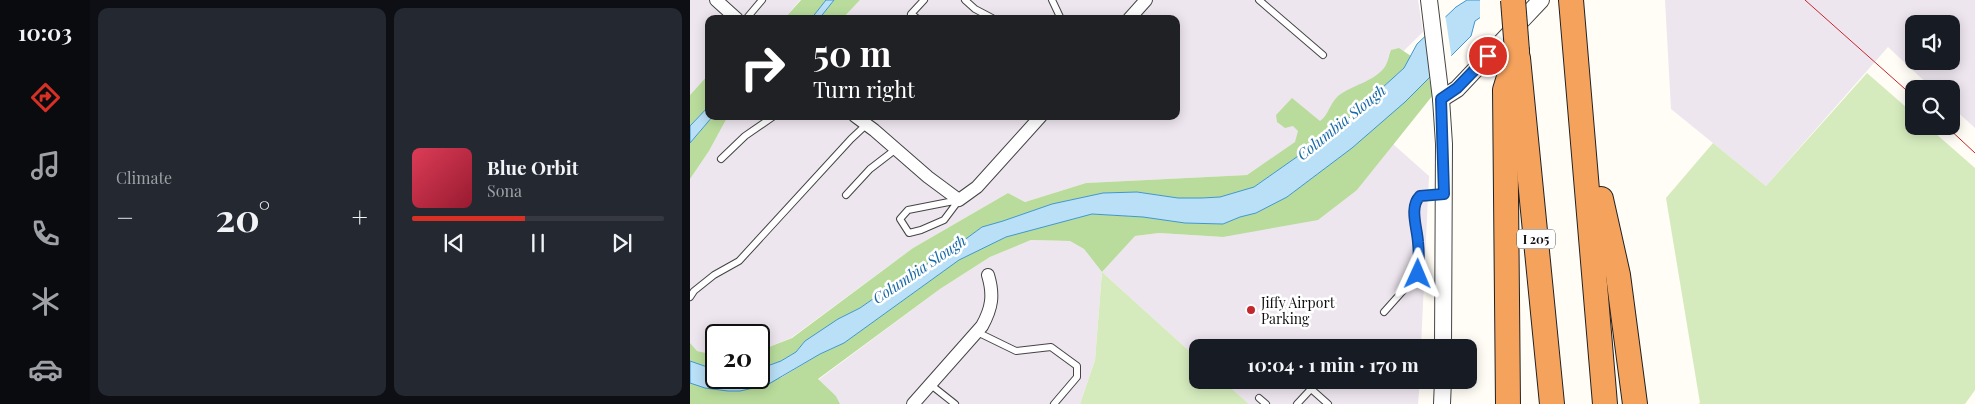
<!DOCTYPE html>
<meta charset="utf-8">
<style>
body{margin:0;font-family:"Playfair Display",serif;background:#242831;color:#f1f3f6;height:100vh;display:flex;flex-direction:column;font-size:19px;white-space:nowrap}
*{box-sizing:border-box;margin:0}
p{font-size:16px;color:#9ea1a6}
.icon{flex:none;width:28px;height:28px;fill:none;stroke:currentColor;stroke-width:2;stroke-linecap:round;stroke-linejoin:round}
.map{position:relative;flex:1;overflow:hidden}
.sheet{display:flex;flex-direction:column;gap:8px;padding:8px;background:#0d0f14;width:600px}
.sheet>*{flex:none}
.top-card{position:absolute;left:15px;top:15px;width:475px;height:105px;border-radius:10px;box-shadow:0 2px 12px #0003;background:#202124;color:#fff;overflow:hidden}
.fabs{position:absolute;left:1215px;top:15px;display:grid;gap:10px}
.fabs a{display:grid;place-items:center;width:55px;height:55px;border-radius:10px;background:#171b24;box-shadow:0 2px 12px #0003;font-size:25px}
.speed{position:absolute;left:15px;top:324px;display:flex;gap:10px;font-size:25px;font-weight:700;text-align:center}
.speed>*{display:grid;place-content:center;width:65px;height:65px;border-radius:50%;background:#171b24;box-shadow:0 2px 12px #0003;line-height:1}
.speed .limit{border:2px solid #111;border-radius:8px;background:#fff;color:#111}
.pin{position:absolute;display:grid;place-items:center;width:42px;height:42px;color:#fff;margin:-21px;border:2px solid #fff;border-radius:50%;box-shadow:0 1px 5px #0007}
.me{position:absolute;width:55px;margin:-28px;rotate:1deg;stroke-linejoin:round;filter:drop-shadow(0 0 4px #0008)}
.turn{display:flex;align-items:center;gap:18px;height:105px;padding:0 25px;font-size:22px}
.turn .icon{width:65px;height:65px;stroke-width:2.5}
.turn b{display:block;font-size:35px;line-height:42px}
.big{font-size:38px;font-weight:700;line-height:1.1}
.sheet .tile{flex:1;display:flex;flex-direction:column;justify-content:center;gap:8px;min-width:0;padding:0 18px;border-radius:10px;background:#242831}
.song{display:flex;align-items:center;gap:15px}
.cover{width:60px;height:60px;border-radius:8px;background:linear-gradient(135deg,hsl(350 70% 55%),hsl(350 70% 35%))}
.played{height:5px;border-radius:2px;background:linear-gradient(90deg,#d93025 45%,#363941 45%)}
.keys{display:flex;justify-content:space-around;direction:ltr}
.heat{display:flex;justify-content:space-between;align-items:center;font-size:28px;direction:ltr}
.sheet .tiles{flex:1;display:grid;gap:8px;grid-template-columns:repeat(2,1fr)}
.trip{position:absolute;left:499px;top:339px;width:288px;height:50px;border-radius:10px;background:#171b24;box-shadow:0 2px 12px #0003;font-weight:700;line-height:50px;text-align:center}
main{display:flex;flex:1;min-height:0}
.menu{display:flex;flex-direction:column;width:90px;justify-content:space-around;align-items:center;background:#090b0e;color:#9ea1a6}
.menu .icon{width:35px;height:35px}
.menu .active{color:#d93025}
.menu b{font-size:22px;color:#f1f3f6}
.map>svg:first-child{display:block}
.industrial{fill:#eee6ef;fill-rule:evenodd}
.green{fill:#d5ebbd}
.forest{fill:#b9dc9c}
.water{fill:#b9e0f7;stroke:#3f96cf}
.pier{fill:#fffdf5}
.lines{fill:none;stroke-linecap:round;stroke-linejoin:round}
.service-casing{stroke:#444;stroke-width:8}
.minor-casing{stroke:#444;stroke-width:14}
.tertiary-casing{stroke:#444;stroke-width:18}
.motorway-casing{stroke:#222;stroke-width:26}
.service{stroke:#fff;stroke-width:6}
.minor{stroke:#fff;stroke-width:12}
.tertiary{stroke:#fff;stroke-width:16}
.motorway{stroke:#f5a25d;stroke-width:24}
.tram{stroke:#c4262e;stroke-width:1}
.motorway-bridge-casing{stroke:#222;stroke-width:26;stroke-linecap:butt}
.motorway-bridge{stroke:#f5a25d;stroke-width:24}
.route-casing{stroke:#114b97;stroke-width:12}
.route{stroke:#1a73e8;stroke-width:9}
.poi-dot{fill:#c4262e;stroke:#fff;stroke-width:2}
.labels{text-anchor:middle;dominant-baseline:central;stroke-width:5;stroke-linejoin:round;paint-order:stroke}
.shield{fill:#fff;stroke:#585858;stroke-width:1}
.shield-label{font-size:12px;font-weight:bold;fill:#111}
.poi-label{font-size:14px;fill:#111;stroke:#fff;text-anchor:start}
.water-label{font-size:15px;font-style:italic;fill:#1768a6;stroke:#fff}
</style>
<main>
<nav class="menu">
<b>10:03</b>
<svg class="icon active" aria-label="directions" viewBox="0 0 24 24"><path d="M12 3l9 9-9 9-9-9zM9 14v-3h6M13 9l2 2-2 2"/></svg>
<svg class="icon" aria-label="music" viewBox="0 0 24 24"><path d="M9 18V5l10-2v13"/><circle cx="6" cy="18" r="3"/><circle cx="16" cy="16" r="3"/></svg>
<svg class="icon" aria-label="phone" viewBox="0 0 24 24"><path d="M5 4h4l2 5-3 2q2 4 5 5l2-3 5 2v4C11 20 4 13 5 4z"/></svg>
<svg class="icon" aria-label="climate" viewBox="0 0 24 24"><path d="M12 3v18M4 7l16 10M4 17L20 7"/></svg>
<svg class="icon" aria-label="car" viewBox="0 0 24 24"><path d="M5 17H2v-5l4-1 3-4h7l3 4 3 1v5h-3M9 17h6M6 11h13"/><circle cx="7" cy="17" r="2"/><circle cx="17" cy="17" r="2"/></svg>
</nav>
<section class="sheet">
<div class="tiles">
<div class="tile"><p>Climate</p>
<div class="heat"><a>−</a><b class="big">20°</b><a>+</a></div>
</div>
<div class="tile">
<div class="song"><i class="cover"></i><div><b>Blue Orbit</b><p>Sona</p></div></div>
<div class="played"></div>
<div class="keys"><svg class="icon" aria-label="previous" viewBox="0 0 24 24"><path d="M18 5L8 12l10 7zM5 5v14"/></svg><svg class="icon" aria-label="pause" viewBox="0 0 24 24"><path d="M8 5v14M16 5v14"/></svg><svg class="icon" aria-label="next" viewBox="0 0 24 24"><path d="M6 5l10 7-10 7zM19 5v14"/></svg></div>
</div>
</div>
</section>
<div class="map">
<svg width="1285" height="404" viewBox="0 0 1285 404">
<rect width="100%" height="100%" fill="#fffdf5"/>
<g class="industrial">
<polygon points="0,0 110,0 94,19 19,19 19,74 0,95"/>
<polygon points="170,0 728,0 733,32 687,77 621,133 557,175 396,183 335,202 318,193 223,248 101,338 69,351 69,335 26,335 26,355 7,351 0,348 0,179 19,151 38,116 486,116 486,19 152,19"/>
<path d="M975 0H1285V128L1261 106V89H1243L1198 47 1076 186 981 109ZM1224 24H1261V61H1224Z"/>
<polygon points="703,144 739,176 731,347 508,348 507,358 412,272 405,360 390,404 150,404 146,396 128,380 250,289 300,257 341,240 380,241 394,249 412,272 444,236 469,233 533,237 667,190"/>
<polygon points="532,380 730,380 728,404 559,404"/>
</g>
<g class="green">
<polygon points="1177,73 1224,114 1224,126 1237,126 1285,168 1285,390 1275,404 1008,404 1010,403 976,198 1023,143 1076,186"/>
<polygon points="412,272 507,358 508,380 532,380 559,404 390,404 405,360"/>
</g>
<g class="forest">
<polygon points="111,0 136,0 121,19 94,19"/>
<polygon points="144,0 170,0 152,19 129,19"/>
<path d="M709 48 721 56 714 68 702 79 648 128 564 187 530 197 512 198H488L447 192 413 193 362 204 313 221 292 227 258 252 216 276 170 308 148 319 115 341 106 352 91 361 69 369V351L102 338 223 248 318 193 335 202 396 183 557 175 605 142 608 131 603 126 595 128 587 122 586 115 602 98 630 121C638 116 640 103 648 96 662 85 683 82 694 68 698 63 699 55 701 50Z"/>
<polygon points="19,74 19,106 0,126 0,95"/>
<polygon points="739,78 743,95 667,190 628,220 533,237 469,233 445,236 412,272 394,249 380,241 341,240 300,257 250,289 128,379 146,396 150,404 0,404 0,383 15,388 50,391 92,377 130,354 154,343 269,260 316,237 402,214 453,217 495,223 533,224 550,217 566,213 597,197 662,148"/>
<polygon points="23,116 38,116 19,151 0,179 0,143"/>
<polygon points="0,343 7,351 26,355 26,370 0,361"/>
</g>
<g class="water">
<polygon points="136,0 144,0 129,19 121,19"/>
<polygon points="777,0 816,0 785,21 781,36 715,102 662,148 597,197 566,213 550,217 533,224 495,223 453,217 402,214 316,237 269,260 154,343 130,354 77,385 50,391 38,391 15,388 0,383 0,361 26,370 26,378 69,378 69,369 91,361 106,352 115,341 148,319 170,308 216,276 258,252 292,227 313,221 362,204 413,193 447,192 488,198 512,198 530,197 564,187 648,128 714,68 727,44 766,7"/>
<polygon points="19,106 19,116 23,116 0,143 0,126"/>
</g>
<g class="pier">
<polygon points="790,0 819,0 790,20"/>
<polygon points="755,14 762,60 742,79 736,32"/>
</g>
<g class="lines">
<defs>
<g id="service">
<polyline points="275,0 285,9 304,19"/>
<polyline points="362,0 371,19"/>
<polyline points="569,0 633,55"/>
<polyline points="56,19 72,0"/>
<polyline points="228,19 221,14 234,0"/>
<polyline points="31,159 55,136 84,116"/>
<polyline points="156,195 180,169 206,149"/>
<polygon points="269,200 254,220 231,230 219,233 210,219 218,210"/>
<polyline points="0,297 4,291 24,275 49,261 161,139 177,124"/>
<path d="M694 312 728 274C730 249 724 225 725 200L730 195 753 194"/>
<polyline points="287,332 326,351 361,347 387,366 387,377 364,404"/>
<polyline points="611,380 638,404"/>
<polyline points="241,385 265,404"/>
<polyline points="569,398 576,404"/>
<polyline points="607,404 621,389"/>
</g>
<g id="minor">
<polyline points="26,0 47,19"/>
<polyline points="439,19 456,0"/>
<polyline points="165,116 184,130 238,177 269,200 287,187 351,116"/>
<path d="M223 404 292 326C302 308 304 295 298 275"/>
</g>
<g id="tertiary">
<polyline points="739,0 751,99 754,144 753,348"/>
<polyline points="751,99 767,89 851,0"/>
<polyline points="752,404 753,380"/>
</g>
<g id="motorway">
<polyline points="881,0 915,404"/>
<polyline points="828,58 862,404"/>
<polyline points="911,199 928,275 945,404"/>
<polyline points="818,404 815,90 827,51"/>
</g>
</defs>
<use href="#service" class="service-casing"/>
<use href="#minor" class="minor-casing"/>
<use href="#tertiary" class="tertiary-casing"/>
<use href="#motorway" class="motorway-casing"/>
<use href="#service" class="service"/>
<use href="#minor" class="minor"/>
<use href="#tertiary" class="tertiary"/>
<use href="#motorway" class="motorway"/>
<g class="tram">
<polyline points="1115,0 1224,97"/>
<polyline points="1256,126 1285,153"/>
</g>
<defs>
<polyline id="motorway-bridge" points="823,0 827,51"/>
</defs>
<use href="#motorway-bridge" class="motorway-bridge-casing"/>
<use href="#motorway-bridge" class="motorway-bridge"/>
</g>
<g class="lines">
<defs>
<path id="route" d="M728 274C729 263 729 252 728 242 727 227 719 207 730 196L754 194 751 99 767 88 798 56"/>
</defs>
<use href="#route" class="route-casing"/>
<use href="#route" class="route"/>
</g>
<circle class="poi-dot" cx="561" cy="310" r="5"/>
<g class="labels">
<rect class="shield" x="827" y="229.5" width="38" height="19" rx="4"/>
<g class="shield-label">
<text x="846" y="239">I 205</text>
</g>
<g class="poi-label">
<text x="571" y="302">Jiffy Airport<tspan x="571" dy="16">Parking</tspan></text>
</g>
<g class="water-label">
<text transform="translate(651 122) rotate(-39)">Columbia Slough</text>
<text transform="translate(229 269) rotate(-34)">Columbia Slough</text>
</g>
</g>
</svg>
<div class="fabs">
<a><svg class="icon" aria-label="sound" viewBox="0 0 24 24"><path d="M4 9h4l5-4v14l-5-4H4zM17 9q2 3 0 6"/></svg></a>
<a><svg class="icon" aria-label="search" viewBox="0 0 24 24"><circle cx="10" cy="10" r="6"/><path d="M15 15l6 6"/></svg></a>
</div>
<div class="speed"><div class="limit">20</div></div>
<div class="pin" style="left:798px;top:56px;background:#d93025"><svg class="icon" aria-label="arrive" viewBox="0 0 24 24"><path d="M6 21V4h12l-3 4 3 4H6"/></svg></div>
<svg class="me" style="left:728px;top:274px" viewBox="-20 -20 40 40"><path d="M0-17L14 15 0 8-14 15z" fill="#1a73e8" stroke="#fff" stroke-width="4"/></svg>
<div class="trip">10:04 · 1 min · 170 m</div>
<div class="top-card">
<div class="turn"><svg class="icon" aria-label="right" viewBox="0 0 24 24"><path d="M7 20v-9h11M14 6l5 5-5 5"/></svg><div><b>50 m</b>Turn right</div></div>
</div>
</div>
</main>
